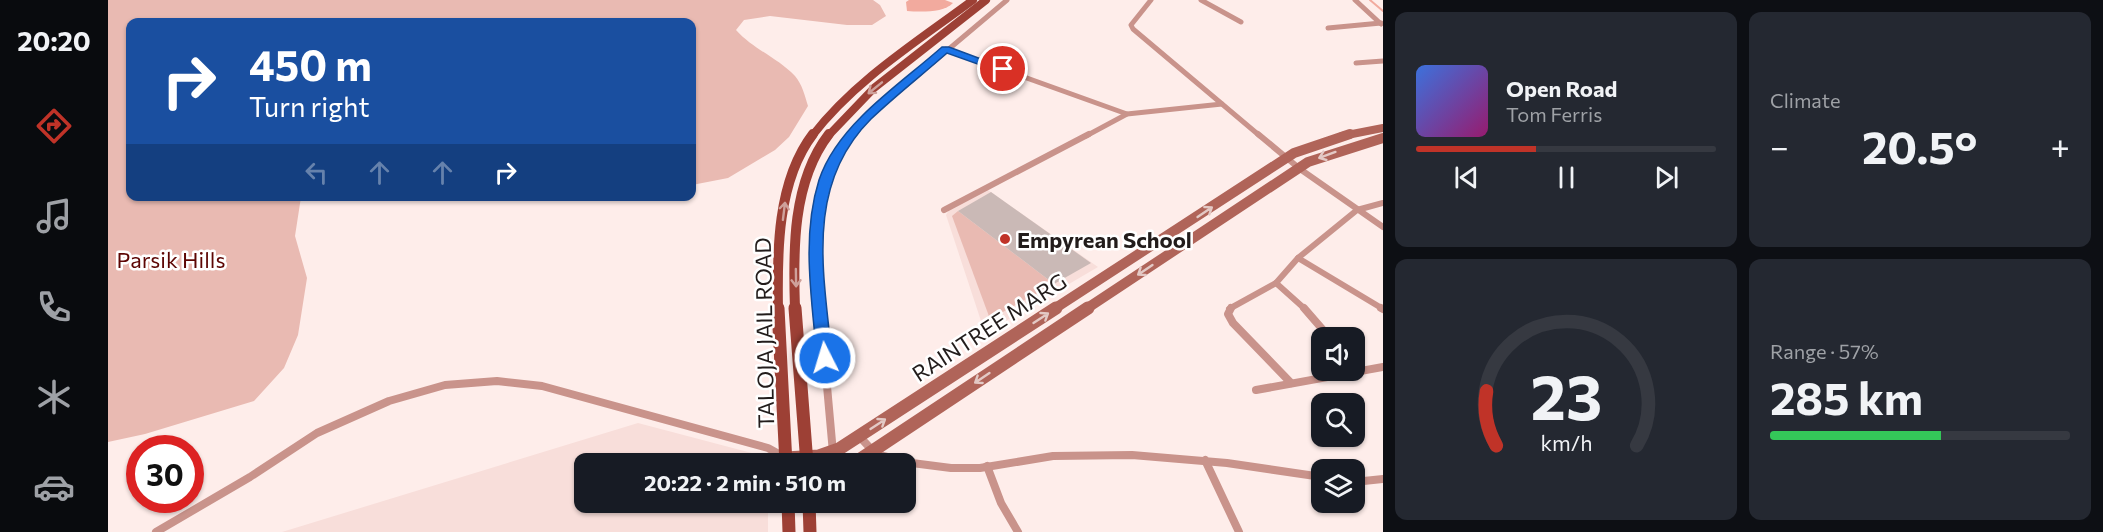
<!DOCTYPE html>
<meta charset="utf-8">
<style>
body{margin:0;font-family:Commissioner,sans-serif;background:#242831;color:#f1f3f6;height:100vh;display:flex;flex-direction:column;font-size:22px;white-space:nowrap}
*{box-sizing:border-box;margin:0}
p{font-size:20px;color:#9ea1a6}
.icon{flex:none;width:33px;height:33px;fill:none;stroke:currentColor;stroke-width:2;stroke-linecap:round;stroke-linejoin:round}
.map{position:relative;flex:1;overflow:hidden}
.drawer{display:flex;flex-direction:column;gap:12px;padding:12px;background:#0d0f14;width:720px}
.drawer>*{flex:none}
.top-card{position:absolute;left:18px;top:18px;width:570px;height:183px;border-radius:12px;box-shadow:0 2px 4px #0004;background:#1a4fa0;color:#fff;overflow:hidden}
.tools{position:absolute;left:1203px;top:327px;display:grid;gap:12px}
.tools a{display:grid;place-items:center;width:54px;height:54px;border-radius:12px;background:#171b24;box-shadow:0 2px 4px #0004;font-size:30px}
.speed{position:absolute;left:18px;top:435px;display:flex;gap:12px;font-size:30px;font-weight:700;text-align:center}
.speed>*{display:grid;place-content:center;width:78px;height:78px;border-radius:50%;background:#171b24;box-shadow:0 2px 4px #0004;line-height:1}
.speed .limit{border:9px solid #d22;background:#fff;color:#111}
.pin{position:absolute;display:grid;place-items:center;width:51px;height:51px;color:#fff;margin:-26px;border:3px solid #fff;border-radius:50%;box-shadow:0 2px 6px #0007}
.me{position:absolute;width:66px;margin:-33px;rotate:355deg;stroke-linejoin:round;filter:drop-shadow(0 0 4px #0008)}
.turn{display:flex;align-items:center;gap:21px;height:126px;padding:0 24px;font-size:27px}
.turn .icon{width:78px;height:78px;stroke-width:2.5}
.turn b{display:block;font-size:42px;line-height:51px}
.lanes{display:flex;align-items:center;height:57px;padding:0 24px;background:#0003;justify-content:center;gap:30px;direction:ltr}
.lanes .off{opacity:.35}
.big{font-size:45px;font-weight:700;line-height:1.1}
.drawer .card{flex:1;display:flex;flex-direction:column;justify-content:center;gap:9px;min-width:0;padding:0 21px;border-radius:12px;background:#242831}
.drawer .dial{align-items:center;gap:0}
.dial svg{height:156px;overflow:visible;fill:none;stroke:#363941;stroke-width:7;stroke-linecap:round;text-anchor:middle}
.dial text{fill:#f1f3f6;stroke:none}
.song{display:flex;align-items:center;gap:18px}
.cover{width:72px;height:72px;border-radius:9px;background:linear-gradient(135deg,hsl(220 70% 55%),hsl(320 70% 35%))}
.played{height:6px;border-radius:3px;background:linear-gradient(90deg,#c03328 40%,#363941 40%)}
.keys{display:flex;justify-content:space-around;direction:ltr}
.heat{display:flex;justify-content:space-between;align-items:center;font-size:33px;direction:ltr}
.charge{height:9px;border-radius:4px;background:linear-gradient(90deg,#34c759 57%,#363941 0)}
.drawer .tiles{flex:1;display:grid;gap:12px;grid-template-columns:repeat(2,1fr)}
.trip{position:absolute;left:466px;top:453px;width:342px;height:60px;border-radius:12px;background:#171b24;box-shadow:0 2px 4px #0004;font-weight:700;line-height:60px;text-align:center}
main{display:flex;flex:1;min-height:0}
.tab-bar{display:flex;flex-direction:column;width:108px;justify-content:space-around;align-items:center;background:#090b0e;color:#9ea1a6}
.tab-bar .icon{width:42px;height:42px}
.tab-bar .active{color:#c03328}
.tab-bar b{font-size:27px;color:#f1f3f6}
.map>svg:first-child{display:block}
.built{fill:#f8deda}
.green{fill:#e9bab2}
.water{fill:#f2aa9e}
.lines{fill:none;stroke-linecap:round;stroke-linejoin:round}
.stream{stroke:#f2aa9e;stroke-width:2}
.building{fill:#cab9b6}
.street-far2{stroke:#c9938b;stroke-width:5}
.street-far1{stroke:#c9938b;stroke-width:6}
.street{stroke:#c9938b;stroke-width:8}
.secondary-far2{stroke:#b06459;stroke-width:8}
.secondary-far1{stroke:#b06459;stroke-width:10}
.secondary{stroke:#b06459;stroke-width:13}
.primary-far2{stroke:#9d4035;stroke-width:8}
.primary-far1{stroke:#9d4035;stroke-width:10}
.primary{stroke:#9d4035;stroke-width:13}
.oneway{stroke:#cea09a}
.oneway2{stroke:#e3c9c5}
.route{fill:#1a73e8;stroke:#114b97;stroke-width:1.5}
.poi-dot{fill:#c03328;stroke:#fff;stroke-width:2}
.labels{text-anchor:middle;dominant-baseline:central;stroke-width:5;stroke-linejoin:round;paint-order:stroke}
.poi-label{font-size:22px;font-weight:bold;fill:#221c1b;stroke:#fff;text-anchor:start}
.park-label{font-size:22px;fill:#5d0604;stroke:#fff}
.street-label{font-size:22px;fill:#221c1b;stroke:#fff}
</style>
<main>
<nav class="tab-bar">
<b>20:20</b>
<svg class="icon active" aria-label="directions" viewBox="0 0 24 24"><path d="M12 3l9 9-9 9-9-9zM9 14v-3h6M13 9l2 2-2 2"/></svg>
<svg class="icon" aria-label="music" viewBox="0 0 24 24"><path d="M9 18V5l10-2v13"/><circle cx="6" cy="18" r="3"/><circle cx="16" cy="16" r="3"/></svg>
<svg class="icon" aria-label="phone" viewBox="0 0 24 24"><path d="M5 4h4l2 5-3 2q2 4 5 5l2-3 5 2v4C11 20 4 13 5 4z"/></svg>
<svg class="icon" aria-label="climate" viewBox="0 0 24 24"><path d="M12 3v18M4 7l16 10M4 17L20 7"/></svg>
<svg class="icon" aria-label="car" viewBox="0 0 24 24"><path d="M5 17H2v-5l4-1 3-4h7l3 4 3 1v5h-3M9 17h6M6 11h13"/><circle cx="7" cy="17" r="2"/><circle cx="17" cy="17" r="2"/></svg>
</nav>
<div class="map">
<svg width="1275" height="532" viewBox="0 0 1275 532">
<rect width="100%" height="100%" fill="#feedea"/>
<g class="built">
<polygon points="877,188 990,267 877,333 838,215 843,206"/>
<polygon points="530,423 659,457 659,463 477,464 477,502 660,503 660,532 174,532"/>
</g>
<g class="green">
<path d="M0 0H765L772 5 778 16 764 25H739L662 16 636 20 628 30C645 49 670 58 687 76 694 84 697 96 700 106L681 137 667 150 620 178 584 185V22H22V196L193 197 187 236 199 278 190 335 176 368 146 401 37 434 0 442Z"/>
<polygon points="850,211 946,284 882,319 844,216"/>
</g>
<path class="water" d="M801 0H837L845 3C836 13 812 12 799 11L798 2Z"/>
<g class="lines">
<polyline class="stream" points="1262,0 1275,11"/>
</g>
<polygon class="building" points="883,192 983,263 946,284 850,211"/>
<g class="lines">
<g class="street-far2">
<polyline points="1043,0 1023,25 1025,29 1152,136"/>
<polyline points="1093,0 1133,22"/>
<polyline points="1247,0 1273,24"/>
<polyline points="1220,28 1273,23"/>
<polyline points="838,49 1019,114"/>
<polyline points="1248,63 1275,61"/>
<polyline points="744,136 759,118 899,0"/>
<polyline points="978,136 1019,114 1114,104"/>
</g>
<g class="street-far1">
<polyline points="1150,134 1192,169 1275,227"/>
<polyline points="836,210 981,134"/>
<polyline points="1190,258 1275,309"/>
<polyline points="1168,283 1197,309"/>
<path d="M712 309C707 248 702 183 745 134"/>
<polyline points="1121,309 1168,283 1190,258 1249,210 1275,203"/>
</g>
<g class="street">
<polyline points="712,308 726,464"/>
<polyline points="1123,308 1120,314 1125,323 1183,383"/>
<polyline points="1196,308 1222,338"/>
<polyline points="1273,308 1275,309"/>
<polyline points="1148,390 1275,367"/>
<polyline points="751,436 763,449 775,456 804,463 843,468 872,468 945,456 1024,455 1119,463 1214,477"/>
<polyline points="1097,460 1131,532"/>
<polyline points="879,466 893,503 910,532"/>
<polyline points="1246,482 1275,479"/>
<polyline points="48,532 142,477 209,433 281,401 337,385 389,381 434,386 660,448 678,458"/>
</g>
<polyline class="secondary-far2" points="1234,136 1275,128"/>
<g class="secondary-far1">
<polyline points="946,309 1186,153 1242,134"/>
<polyline points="978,309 1200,162 1275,138"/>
</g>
<g class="secondary">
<polyline points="678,458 711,456 731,449 948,308"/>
<polyline points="745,464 980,308"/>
</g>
<g class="primary-far2">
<path d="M704 136C747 80 810 41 865 0"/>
<polyline points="720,136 766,88 878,0"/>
</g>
<g class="primary-far1">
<path d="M670 309C669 252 669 181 705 134"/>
<path d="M687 309C685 251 684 182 721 134"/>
</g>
<g class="primary">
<polyline points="670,308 678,464"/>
<polyline points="687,308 699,464"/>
<polyline points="680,502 681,532"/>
<polyline points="701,502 702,532"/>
</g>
</g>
<defs><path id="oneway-shaft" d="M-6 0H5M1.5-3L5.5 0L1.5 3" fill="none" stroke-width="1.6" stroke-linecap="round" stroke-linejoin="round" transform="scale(1.5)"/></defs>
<g class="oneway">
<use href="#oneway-shaft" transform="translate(767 88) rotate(141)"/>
<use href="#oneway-shaft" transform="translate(676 211) rotate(-83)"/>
<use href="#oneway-shaft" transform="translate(688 278) rotate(89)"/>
</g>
<g class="oneway2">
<use href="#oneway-shaft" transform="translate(1219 155) rotate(160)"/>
<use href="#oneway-shaft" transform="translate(1097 212) rotate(-34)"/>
<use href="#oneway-shaft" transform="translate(1037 270) rotate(146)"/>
<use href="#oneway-shaft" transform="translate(933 318) rotate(-33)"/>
<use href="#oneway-shaft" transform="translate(874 378) rotate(146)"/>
<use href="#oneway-shaft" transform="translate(770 424) rotate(-33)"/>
</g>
<path class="route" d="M834 47H841L900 69 892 72 839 53C814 75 787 96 763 119 696 186 716 274 724 358L722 362 717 364 711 362 709 358C704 300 693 237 711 180 719 156 737 133 754 116 779 91 808 70 834 47Z"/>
<circle class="poi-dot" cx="897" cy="239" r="6"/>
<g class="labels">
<g class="poi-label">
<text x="909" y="239">Empyrean School</text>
</g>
<g class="park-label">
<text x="63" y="259">Parsik Hills</text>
</g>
<g class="street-label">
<text transform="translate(881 327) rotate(-33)">RAINTREE MARG</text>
<text transform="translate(656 333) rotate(-91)">TALOJA JAIL ROAD</text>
</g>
</g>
</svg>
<div class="tools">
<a><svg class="icon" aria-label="sound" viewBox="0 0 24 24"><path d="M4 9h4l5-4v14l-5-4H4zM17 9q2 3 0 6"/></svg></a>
<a><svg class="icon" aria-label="search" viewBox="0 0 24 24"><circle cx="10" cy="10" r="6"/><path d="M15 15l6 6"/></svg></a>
<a><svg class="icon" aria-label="layers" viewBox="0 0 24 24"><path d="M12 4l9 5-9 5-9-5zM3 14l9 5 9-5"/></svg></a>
</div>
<div class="speed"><div class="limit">30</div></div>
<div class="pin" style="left:895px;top:69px;background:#d93025"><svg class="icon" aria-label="arrive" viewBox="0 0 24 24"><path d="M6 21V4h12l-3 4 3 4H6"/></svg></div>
<svg class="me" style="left:717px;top:358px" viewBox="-20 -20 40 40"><circle r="17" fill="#1a73e8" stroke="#fff" stroke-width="3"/><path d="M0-11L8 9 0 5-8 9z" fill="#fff"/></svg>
<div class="trip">20:22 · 2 min · 510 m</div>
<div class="top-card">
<div class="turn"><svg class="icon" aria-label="right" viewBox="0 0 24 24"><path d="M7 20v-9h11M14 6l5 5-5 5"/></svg><div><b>450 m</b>Turn right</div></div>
<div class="lanes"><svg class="icon off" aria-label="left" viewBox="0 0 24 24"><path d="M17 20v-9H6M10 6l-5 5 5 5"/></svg><svg class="icon off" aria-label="ahead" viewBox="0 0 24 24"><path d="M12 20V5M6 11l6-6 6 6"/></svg><svg class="icon off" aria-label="ahead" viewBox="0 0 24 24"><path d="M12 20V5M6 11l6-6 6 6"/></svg><svg class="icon" aria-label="right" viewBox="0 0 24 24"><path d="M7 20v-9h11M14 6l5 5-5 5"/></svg></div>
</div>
</div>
<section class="drawer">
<div class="tiles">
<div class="card">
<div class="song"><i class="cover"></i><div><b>Open Road</b><p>Tom Ferris</p></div></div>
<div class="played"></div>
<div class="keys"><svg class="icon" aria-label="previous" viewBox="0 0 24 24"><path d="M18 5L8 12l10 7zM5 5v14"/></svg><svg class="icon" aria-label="pause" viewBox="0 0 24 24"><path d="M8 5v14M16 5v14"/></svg><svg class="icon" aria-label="next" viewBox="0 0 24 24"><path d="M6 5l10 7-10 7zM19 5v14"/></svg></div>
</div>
<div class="card"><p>Climate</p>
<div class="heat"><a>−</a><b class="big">20.5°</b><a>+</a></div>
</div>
<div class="card dial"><svg viewBox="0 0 100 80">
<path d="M14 69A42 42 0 1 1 86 69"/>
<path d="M14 69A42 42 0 0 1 9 41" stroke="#c03328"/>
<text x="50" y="56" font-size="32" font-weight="700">23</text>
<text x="50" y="72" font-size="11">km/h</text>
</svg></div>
<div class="card"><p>Range · 57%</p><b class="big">285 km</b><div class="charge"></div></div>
</div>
</section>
</main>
